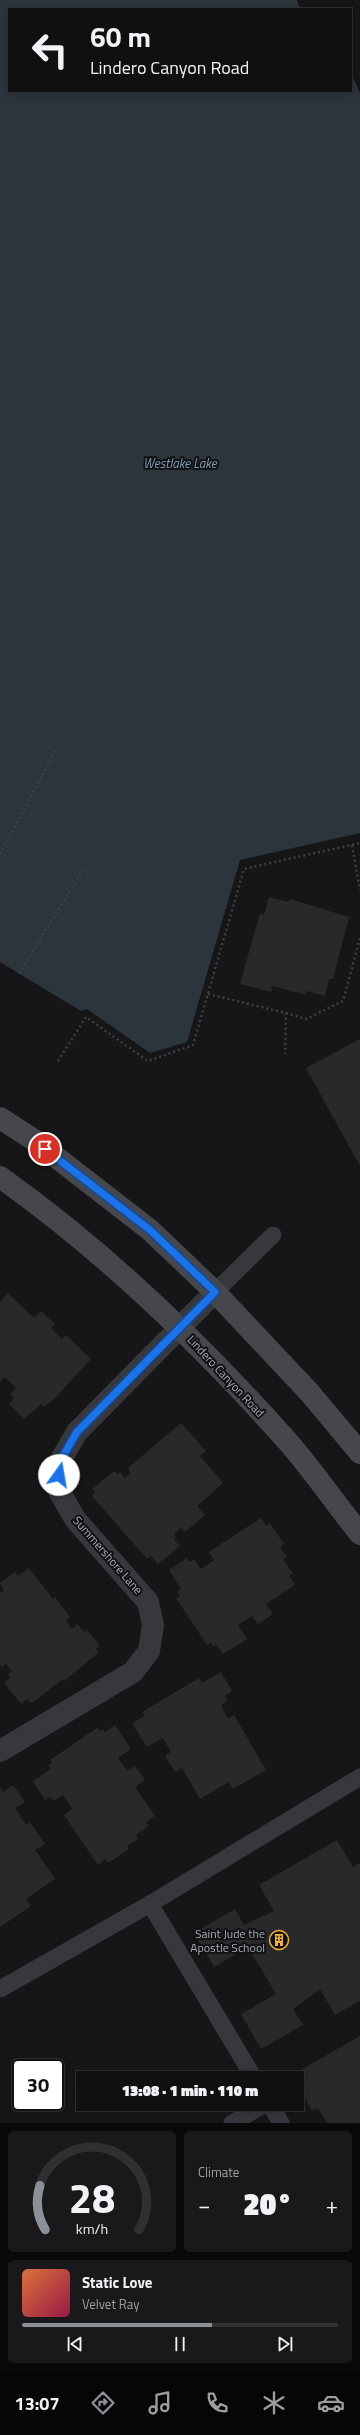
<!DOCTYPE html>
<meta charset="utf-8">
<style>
body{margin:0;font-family:"Titillium Web",sans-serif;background:#19191b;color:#f1f3f6;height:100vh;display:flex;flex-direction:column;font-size:15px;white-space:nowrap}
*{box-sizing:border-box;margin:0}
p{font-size:13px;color:#9c9d9f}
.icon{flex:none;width:22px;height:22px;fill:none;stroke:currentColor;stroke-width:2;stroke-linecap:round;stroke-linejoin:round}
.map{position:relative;height:2123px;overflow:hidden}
.sheet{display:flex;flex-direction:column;gap:8px;padding:8px;background:#09090a;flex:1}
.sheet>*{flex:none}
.banner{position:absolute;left:8px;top:8px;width:344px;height:84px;border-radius:0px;box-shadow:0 2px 10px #0003,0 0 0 1px #303032;background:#101012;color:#f1f3f6;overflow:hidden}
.speed{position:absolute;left:12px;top:2059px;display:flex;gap:8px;font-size:20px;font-weight:700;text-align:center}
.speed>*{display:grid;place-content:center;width:52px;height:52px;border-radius:50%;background:#101012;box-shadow:0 2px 10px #0003,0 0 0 1px #303032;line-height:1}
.speed .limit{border:2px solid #111;border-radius:6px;background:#fff;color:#111}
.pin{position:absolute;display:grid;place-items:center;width:34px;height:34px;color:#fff;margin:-17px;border:2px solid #fff;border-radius:50%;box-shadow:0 1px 4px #0007}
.me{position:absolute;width:44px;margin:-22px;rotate:13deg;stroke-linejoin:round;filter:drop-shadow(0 0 3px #0008)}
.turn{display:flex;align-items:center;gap:14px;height:84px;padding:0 16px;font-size:18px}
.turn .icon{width:52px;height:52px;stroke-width:2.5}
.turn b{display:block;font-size:28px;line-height:34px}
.big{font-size:30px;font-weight:800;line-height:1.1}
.sheet .card{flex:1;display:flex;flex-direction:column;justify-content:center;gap:6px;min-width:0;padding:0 14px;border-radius:6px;background:#19191b}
.sheet .dial{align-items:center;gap:0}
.dial svg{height:104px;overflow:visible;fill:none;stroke:#303032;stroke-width:7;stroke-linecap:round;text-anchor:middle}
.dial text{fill:#f1f3f6;stroke:none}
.song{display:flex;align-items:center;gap:12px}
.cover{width:48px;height:48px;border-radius:6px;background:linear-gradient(135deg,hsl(20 70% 55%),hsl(340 70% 35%))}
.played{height:4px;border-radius:2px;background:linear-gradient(90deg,#8c9099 60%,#303032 60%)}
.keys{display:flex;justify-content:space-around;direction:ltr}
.heat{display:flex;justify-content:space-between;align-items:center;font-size:22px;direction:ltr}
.sheet .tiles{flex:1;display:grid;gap:8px;grid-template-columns:1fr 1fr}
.card:last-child{grid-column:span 2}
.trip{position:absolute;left:76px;top:2071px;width:228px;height:40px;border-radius:0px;background:#101012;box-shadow:0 2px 10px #0003,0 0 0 1px #303032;font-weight:800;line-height:40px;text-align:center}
.menu{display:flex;height:64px;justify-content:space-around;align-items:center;background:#060607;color:#9c9d9f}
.menu .icon{width:28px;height:28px}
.menu .on{color:#8c9099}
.menu b{font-size:18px;color:#f1f3f6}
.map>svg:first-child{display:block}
.water{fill:#2c353c}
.building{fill:#29292c}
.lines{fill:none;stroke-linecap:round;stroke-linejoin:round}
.path{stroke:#3d3f44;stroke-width:2.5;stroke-dasharray:2 3;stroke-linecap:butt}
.lane{stroke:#37383d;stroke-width:17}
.street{stroke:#37383d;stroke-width:22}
.secondary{stroke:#45474d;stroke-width:22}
.route-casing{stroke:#114b97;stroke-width:10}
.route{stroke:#1a73e8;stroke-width:7}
.labels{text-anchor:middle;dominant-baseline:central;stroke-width:4;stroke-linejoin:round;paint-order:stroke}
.street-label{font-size:12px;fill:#a8adb8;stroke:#111113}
.poi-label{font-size:12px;fill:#a8adb8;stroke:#111113;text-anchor:end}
.water-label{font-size:13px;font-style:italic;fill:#7f9bb3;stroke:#111113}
</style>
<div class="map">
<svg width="360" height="2123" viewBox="0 0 360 2123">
<rect width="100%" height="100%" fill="#161618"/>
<polygon class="water" points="0,0 297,0 300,9 9,9 9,91 351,91 351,73 360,93 360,833 240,860 187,1042 150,1053 87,1009 81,1011 0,962"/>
<g class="building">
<polygon points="269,897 289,902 290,899 349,917 333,979 329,979 325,996 307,991 306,995 273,986 271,992 240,984 260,913 264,915"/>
<polygon points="360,1039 360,1166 306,1068"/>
<polygon points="8,1293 34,1318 41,1311 55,1324 51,1328 62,1339 66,1335 91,1359 55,1398 44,1407 41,1404 24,1419 9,1404 14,1398 10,1394 16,1388 5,1377 0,1382 0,1302"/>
<polygon points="181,1423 206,1451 200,1456 223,1483 197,1506 205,1515 185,1532 181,1528 174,1534 176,1537 174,1539 180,1546 158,1564 151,1556 147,1559 92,1496 95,1493 92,1489 114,1471 117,1474 120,1472 125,1478 131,1473 128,1468"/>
<polygon points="261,1518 266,1526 270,1523 284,1544 280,1547 287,1557 283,1559 293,1574 289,1576 295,1585 266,1604 273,1614 258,1624 252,1616 238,1625 247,1639 223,1654 216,1644 213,1647 211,1643 207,1645 176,1598 180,1596 177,1592 181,1589 169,1570 187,1558 190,1562 194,1559 201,1569 214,1560 209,1552"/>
<polygon points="29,1568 53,1599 55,1597 70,1617 66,1621 72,1629 77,1624 84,1632 87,1630 100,1646 96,1649 99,1652 64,1681 63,1679 32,1703 27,1699 21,1704 4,1683 10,1677 8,1674 12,1671 6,1664 2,1667 0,1664 0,1593 4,1590 0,1583 15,1572 18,1576"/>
<polygon points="221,1672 232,1691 225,1696 228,1701 221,1705 228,1718 234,1715 266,1770 233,1789 229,1782 200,1799 182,1768 175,1772 165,1756 171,1752 163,1738 147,1747 132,1723 145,1716 142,1712 199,1678 202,1683"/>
<polygon points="115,1725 131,1749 118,1758 127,1771 135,1766 145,1780 135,1787 155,1816 146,1822 149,1826 136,1835 138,1839 127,1846 129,1849 108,1863 105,1859 98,1865 64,1815 72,1809 63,1795 53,1801 50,1797 45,1800 33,1781 51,1769 49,1765 52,1763 50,1760 97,1728 100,1731 103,1729 105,1732"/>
<polygon points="13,1785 25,1802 15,1808 26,1825 30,1822 45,1844 35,1850 55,1879 26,1899 31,1906 0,1927 0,1787 3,1792"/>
<polygon points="337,1840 353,1867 360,1863 360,2001 335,2015 320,1989 293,2009 303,2025 261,2049 241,2014 276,1994 248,1947 214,1967 194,1933 235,1909 244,1925 274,1911 259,1885"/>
<polygon points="360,2036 360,2123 327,2123 318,2108 312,2111 297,2083 297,2078 294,2078 292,2075"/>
</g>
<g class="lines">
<g class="path">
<polyline points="352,845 360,890"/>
<polyline points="0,854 57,748"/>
<polyline points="19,973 84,868"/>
<polyline points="208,994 286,1013 285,1054"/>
<polyline points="286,1013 306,1019 343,1001 360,938"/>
<polyline points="58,1061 86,1017 148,1061 193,1045 244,869 360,843"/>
</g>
<g class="lane">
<polyline points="215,1292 273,1235"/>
<polyline points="150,1904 254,2078"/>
<polyline points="0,1989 150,1904 360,1777"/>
<polyline points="270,2104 281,2123"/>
<polyline points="232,2123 265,2104"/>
</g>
<polyline class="street" points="0,1751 133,1672 149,1651 153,1625 148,1602 75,1519 58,1489 60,1461 77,1432 215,1292"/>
<g class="secondary">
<polyline points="0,1118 34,1140 150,1230 215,1292 309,1392 360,1453"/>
<path d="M0 1177C107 1253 202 1345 289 1443 314 1472 336 1504 360 1534"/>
</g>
</g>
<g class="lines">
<defs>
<polyline id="route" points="45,1149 150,1230 215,1292 77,1432 60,1461 59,1475"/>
</defs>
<use href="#route" class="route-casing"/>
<use href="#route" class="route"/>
</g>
<defs>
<symbol id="building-ring" viewBox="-11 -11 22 22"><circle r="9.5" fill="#111113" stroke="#f2b134" stroke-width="1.5"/><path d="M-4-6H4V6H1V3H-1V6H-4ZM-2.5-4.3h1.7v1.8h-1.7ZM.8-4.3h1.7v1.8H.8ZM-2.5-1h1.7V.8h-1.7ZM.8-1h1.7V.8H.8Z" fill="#f2b134"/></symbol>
</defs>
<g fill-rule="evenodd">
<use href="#building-ring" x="268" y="1929" width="22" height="22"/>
</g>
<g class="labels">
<g class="street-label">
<text transform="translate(226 1376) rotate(47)">Lindero Canyon Road</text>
<text transform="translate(108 1555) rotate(49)">Summershore Lane</text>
</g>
<g class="poi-label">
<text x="265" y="1933">Saint Jude the<tspan x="265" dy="14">Apostle School</tspan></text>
</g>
<g class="water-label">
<text x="180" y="463">Westlake Lake</text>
</g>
</g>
</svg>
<div class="speed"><div class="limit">30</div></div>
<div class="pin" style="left:45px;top:1149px;background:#d93025"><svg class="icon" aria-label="arrive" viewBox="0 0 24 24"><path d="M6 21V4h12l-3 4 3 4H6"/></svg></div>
<svg class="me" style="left:59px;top:1475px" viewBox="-20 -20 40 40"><circle r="19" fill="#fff"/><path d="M0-13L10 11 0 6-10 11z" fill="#1a73e8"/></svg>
<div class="trip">13:08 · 1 min · 110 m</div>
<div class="banner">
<div class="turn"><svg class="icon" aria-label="left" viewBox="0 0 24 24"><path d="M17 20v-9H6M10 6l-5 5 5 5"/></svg><div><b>60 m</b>Lindero Canyon Road</div></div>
</div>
</div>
<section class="sheet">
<div class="tiles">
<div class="card dial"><svg viewBox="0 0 100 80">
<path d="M14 69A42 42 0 1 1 86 69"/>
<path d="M14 69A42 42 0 0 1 10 35" stroke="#8c9099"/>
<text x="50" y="56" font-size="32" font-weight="700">28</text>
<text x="50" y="72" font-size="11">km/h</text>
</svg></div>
<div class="card"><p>Climate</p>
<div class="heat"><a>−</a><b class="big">20°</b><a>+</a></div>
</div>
<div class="card">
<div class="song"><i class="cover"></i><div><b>Static Love</b><p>Velvet Ray</p></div></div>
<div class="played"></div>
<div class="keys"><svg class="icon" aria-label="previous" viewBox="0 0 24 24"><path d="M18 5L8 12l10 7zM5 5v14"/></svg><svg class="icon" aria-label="pause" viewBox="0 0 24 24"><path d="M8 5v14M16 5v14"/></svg><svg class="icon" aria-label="next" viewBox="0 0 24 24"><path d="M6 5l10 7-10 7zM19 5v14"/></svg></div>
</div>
</div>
</section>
<nav class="menu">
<b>13:07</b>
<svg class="icon on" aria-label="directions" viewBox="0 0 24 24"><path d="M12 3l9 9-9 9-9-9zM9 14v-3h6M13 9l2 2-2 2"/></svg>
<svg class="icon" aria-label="music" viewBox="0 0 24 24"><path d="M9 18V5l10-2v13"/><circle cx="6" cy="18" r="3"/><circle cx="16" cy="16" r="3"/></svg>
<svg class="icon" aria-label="phone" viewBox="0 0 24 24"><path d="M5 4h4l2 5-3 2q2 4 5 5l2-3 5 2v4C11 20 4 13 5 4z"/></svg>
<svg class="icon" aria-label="climate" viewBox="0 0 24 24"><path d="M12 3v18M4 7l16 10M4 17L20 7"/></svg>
<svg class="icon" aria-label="car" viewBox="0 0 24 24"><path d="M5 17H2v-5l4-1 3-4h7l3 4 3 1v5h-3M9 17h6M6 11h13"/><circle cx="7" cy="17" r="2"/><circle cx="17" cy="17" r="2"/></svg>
</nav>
